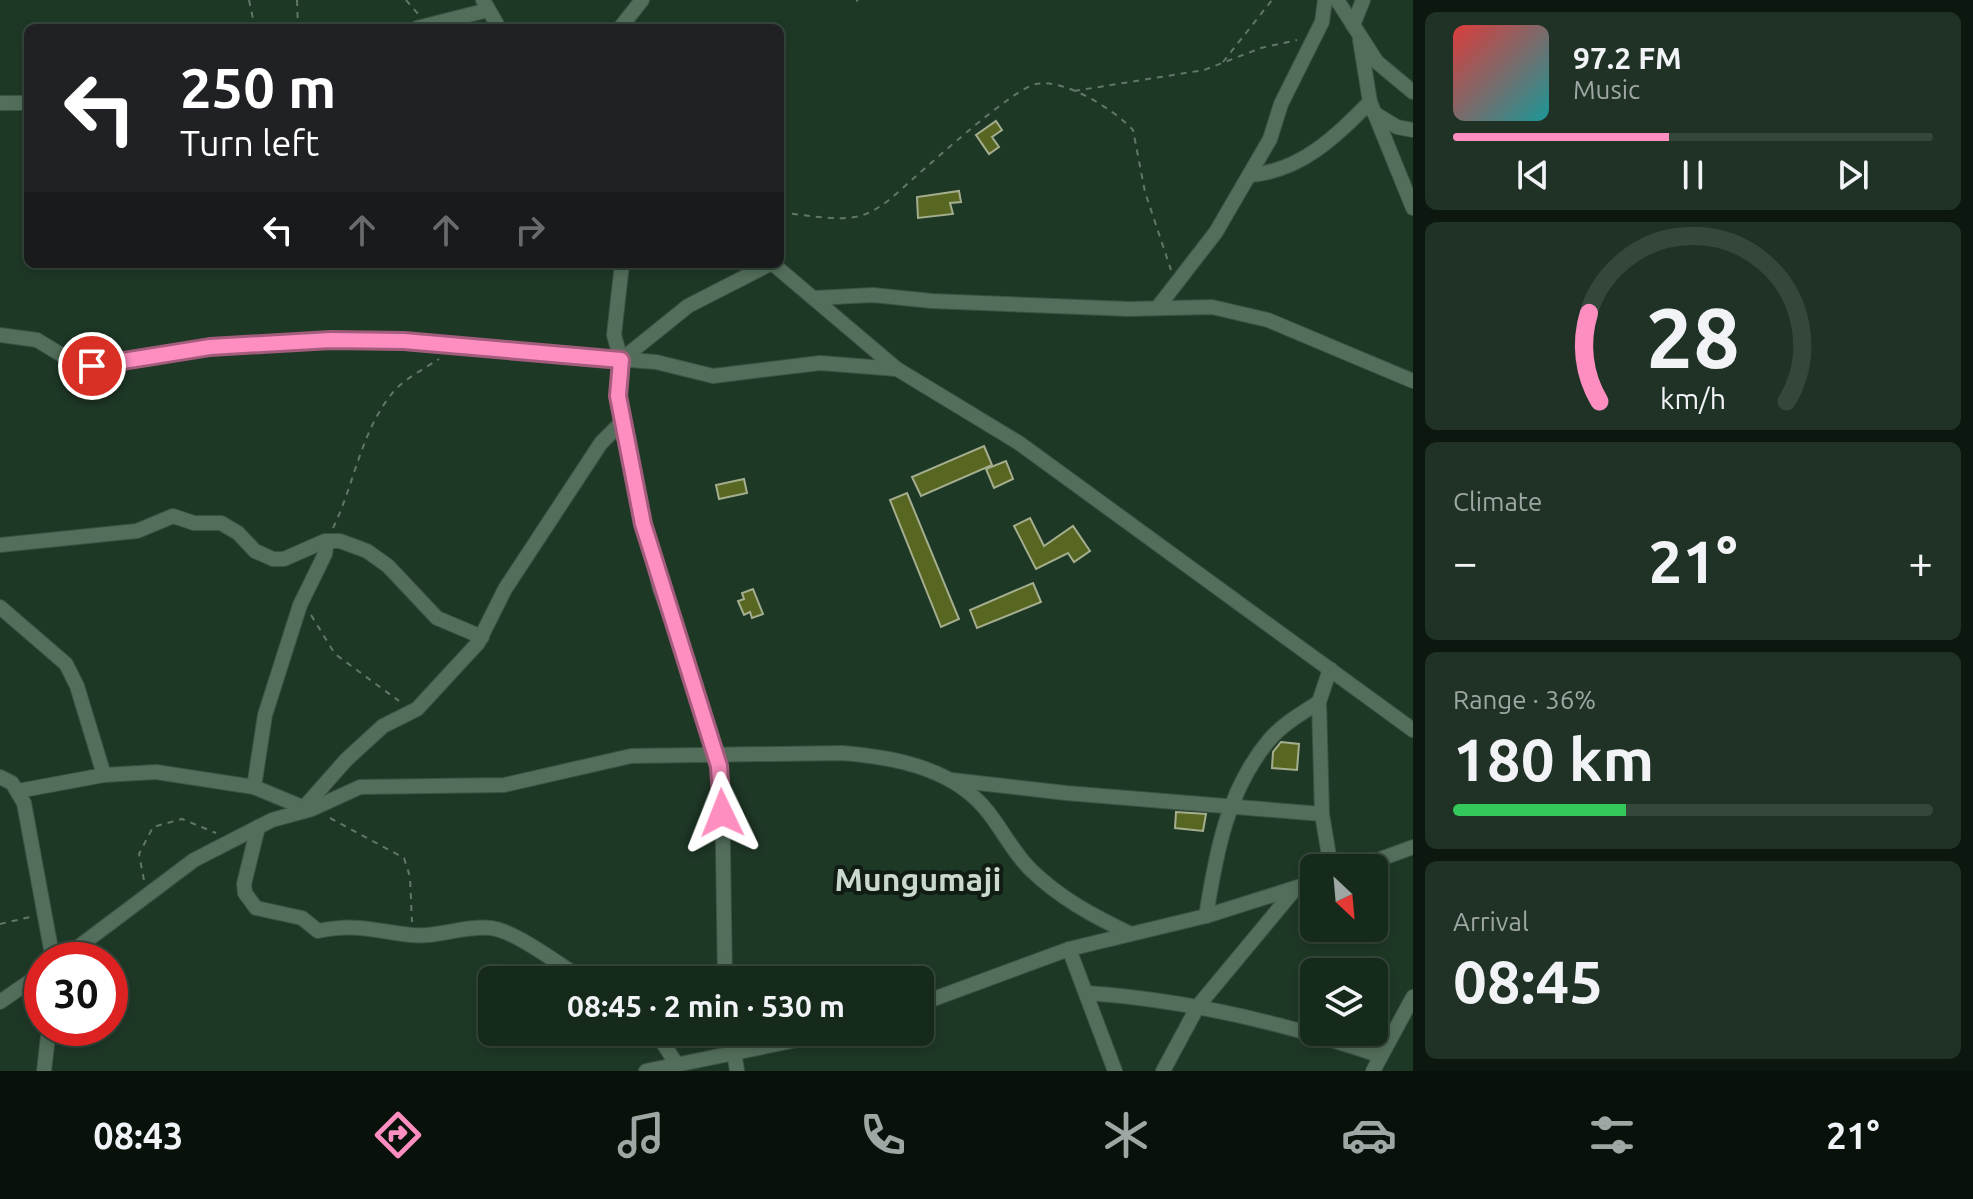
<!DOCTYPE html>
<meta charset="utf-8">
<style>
body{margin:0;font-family:Ubuntu,sans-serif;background:#1f3225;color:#f1f3f6;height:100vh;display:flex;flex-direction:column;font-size:30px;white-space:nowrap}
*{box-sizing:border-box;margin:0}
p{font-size:26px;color:#9ea7a3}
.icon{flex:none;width:44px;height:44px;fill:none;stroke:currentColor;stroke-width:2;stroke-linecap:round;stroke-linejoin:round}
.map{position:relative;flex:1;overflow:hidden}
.side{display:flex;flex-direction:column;gap:12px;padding:12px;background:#0c170f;width:560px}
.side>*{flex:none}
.guide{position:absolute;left:24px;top:24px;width:760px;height:244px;border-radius:12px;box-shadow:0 4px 12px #0003,0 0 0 2px #35463b;background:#202124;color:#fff;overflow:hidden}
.needle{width:52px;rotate:154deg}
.fabs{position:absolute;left:1300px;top:854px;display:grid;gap:16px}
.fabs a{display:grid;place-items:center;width:88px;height:88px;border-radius:12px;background:#162a1c;box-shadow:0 4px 12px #0003,0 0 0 2px #35463b;font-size:40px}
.speed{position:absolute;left:24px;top:942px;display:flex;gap:16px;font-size:40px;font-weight:700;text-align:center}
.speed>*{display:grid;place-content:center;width:104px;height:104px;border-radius:50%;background:#162a1c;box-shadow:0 4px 12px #0003,0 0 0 2px #35463b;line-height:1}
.speed .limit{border:12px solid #d22;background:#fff;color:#111}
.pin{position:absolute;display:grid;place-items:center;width:68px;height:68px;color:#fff;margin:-34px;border:4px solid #fff;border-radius:50%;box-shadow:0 2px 8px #0007}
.me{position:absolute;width:88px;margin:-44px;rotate:358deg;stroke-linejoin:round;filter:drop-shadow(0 0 6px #0008)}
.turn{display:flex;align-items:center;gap:28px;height:168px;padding:0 24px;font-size:36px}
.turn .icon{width:104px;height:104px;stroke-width:2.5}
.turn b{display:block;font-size:56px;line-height:68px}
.lanes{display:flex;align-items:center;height:76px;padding:0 24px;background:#0003;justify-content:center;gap:40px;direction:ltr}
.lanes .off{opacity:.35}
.big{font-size:60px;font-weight:700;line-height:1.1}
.side .tile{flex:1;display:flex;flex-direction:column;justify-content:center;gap:12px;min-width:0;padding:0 28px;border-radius:12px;background:#1f3225}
.side .dial{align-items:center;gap:0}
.dial svg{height:208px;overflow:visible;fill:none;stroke:#35463b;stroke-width:7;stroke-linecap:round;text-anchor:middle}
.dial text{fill:#f1f3f6;stroke:none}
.song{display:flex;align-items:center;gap:24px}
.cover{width:96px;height:96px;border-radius:12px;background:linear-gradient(135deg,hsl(0 70% 55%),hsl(180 70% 35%))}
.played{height:8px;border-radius:4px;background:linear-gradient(90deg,#fd8ebf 45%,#35463b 45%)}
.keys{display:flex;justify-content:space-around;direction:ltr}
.heat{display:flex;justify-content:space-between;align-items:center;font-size:44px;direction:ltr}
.charge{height:12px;border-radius:6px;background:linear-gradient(90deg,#34c759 36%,#35463b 0)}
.trip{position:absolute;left:478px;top:966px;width:456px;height:80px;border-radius:12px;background:#162a1c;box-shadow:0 4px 12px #0003,0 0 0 2px #35463b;font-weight:700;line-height:80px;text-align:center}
.dock{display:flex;height:128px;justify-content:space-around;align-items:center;background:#09110b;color:#9ea7a3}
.dock .icon{width:56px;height:56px}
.dock .active{color:#fd8ebf}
.dock b{font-size:36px;color:#f1f3f6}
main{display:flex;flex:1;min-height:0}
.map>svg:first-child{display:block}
.building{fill:#576721;stroke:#a4ae8e;stroke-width:2}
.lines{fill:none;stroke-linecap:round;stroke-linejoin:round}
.minor-casing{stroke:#3c5344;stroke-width:16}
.path{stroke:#617767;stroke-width:2;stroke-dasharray:6 6;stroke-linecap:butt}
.minor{stroke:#536f5b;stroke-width:14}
.route-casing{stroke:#a45c7c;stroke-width:20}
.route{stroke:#fd8ebf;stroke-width:14}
.labels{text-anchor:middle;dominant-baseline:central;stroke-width:8;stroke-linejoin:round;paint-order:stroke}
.quarter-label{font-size:32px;font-weight:bold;fill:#c9d9cd;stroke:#111d14}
</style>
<main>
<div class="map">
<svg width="1413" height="1071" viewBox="0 0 1413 1071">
<rect width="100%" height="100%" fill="#1e3826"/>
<g class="building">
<polygon points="996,121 1002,130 992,137 999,147 989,154 976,135"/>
<polygon points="959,191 961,202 950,203 953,214 918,218 917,197"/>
<polygon points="984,446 992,465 921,496 912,477"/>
<polygon points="1006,461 1013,479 994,488 986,469"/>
<polygon points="744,479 747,493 719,499 716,485"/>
<polygon points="907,493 959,619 941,627 890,500"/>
<polygon points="1030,518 1044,546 1073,526 1090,551 1074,562 1068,553 1036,569 1014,526"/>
<polygon points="1033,583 1041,602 977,628 970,610"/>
<polygon points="753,589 763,614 752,618 750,612 744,615 738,601 744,599 742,593"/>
<polygon points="1281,742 1299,744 1297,770 1272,768 1273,752"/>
<polygon points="1176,812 1206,814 1203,831 1175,828"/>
</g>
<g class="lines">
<defs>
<g id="minor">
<polyline points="483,0 499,28"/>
<polyline points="1337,0 1377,62 1413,92"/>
<polyline points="1353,25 1363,0"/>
<polyline points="417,28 488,10"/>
<polyline points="620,28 642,0"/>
<polyline points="1370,102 1413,208"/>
<polyline points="0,103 28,103"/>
<polyline points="1374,113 1397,127 1413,130"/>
<path d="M1250 175C1301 171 1335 137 1370 102L1360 40"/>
<polyline points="622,264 614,335 621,360 618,396 625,442 660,589 689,667 722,784 725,980"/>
<polyline points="773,264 897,369 1019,443 1413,730"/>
<polyline points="814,298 873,295 932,301 1129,309 1212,307 1268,320 1413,381"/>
<polyline points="1158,307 1216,232 1270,139 1281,104 1322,22 1325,0"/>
<polyline points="0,335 37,340 65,357 92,366 210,347 367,340 656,362 713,376 820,363 897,369"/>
<polyline points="621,360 688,306 770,264"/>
<polyline points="0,545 137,531 173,516 194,523 221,523 238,533 255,551 273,559 284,559 325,541 340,541 367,551 388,566 437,618 482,637"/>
<polyline points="0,607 66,664 77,686 104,775"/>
<polyline points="1330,669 1319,702 1322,814 1331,868"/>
<polyline points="0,777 12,783 24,803 53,960"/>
<polyline points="952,780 1066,793 1322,814"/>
<polyline points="254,787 265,715 300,605 325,554 327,541"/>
<polyline points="18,791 104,775 156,772 254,787 302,807"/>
<polyline points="300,812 346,760 383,726 417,709 478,643 505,589 601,443 623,421"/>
<path d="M258 827 244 884 245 893 256 908 302 918 318 931C358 923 374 931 411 935 437 938 464 925 491 928 516 931 561 966 584 980"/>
<polyline points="1356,868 1413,847"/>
<path d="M1206 916C1216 853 1227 790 1270 739 1283 724 1302 713 1319 702"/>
<polyline points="1069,949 1115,1071"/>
<path d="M61 960 194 860 272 820 312 809 360 787 504 785 631 756 842 753C892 757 948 767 983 806 1001 826 1012 852 1031 870 1060 898 1093 916 1129 933"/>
<path d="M1087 993C1189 1000 1285 1023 1381 1056"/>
<polyline points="0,1002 42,973"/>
<polyline points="920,1004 1069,949 1206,916 1314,882"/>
<polyline points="656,1032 677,1065"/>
<polyline points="731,1032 737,1071"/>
<polyline points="44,1071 49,1028"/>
<polyline points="646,1071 836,1032"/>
<polyline points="1163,1071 1198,1006 1296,888"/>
<polyline points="1373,1071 1413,997"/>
</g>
</defs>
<use href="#minor" class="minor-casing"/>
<g class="path">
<polyline points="249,0 255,28"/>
<polyline points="297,0 298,28"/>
<polyline points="406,0 419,15"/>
<polyline points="856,1 858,0"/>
<polyline points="1223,62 1272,0"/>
<polyline points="1074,91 1204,70 1261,48 1297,40"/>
<path d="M780 213C806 214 835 222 860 216 881 210 899 191 915 177 937 158 1013 89 1036 84 1064 78 1115 110 1133 130L1145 192 1171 270"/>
<path d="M333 528C354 485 360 435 390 396 402 380 422 370 439 359"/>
<polyline points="311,615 335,654 399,701"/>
<polyline points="330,818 404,858 410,877 412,922"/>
<polyline points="144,880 139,854 153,827 182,819 216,833"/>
<polyline points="0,924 30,917"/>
</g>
<use href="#minor" class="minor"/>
</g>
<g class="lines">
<defs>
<polyline id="route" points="92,366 210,347 331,340 404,341 621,360 618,396 643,524 719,766 722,813"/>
</defs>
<use href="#route" class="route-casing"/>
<use href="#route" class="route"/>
</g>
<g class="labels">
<g class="quarter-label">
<text x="918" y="879">Mungumaji</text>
</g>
</g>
</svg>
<div class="fabs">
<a><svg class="needle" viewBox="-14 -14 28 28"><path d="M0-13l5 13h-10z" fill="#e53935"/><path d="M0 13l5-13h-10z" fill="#9ea7a3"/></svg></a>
<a><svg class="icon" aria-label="layers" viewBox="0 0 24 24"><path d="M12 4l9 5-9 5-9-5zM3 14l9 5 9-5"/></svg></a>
</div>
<div class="speed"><div class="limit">30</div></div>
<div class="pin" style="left:92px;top:366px;background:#d93025"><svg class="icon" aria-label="arrive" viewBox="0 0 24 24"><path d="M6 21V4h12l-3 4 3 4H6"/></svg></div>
<svg class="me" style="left:722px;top:813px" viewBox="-20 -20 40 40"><path d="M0-17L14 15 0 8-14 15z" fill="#fd8ebf" stroke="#fff" stroke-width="4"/></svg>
<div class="trip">08:45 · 2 min · 530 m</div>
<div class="guide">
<div class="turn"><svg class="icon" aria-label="left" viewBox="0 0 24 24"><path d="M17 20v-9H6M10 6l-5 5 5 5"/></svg><div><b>250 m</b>Turn left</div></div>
<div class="lanes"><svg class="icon" aria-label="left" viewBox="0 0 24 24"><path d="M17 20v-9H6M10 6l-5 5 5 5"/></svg><svg class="icon off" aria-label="ahead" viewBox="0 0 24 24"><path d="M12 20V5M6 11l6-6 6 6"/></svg><svg class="icon off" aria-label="ahead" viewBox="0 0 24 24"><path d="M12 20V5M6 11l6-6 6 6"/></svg><svg class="icon off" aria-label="right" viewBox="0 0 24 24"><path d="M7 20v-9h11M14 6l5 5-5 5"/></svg></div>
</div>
</div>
<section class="side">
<div class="tile">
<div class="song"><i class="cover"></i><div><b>97.2 FM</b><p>Music</p></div></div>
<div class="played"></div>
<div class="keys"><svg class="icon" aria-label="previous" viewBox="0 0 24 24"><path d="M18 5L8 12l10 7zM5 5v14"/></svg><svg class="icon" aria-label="pause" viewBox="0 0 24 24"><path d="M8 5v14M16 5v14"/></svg><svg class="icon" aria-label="next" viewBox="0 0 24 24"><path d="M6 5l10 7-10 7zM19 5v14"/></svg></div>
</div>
<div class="tile dial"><svg viewBox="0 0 100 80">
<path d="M14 69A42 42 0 1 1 86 69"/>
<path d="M14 69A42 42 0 0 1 10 35" stroke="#fd8ebf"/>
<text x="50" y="56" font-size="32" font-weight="700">28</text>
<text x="50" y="72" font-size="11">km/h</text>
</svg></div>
<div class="tile"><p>Climate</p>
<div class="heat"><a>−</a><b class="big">21°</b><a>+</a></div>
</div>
<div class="tile"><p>Range · 36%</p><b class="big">180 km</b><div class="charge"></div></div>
<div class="tile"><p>Arrival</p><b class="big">08:45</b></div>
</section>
</main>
<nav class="dock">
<b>08:43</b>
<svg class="icon active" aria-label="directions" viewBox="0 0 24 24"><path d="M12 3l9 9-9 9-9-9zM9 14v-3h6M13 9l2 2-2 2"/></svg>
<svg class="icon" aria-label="music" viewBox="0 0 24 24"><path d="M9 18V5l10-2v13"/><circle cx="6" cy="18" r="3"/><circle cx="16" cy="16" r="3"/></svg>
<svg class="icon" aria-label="phone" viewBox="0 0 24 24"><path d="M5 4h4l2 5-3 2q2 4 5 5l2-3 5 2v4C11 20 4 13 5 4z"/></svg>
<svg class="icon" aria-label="climate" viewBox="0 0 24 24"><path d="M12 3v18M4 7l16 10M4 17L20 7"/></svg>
<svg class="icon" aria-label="car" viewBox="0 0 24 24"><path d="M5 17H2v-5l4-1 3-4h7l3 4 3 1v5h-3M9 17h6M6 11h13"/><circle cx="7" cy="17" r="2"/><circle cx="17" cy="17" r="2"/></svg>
<svg class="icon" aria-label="filters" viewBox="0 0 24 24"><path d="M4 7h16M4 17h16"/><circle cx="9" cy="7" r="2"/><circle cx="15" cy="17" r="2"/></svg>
<b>21°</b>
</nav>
